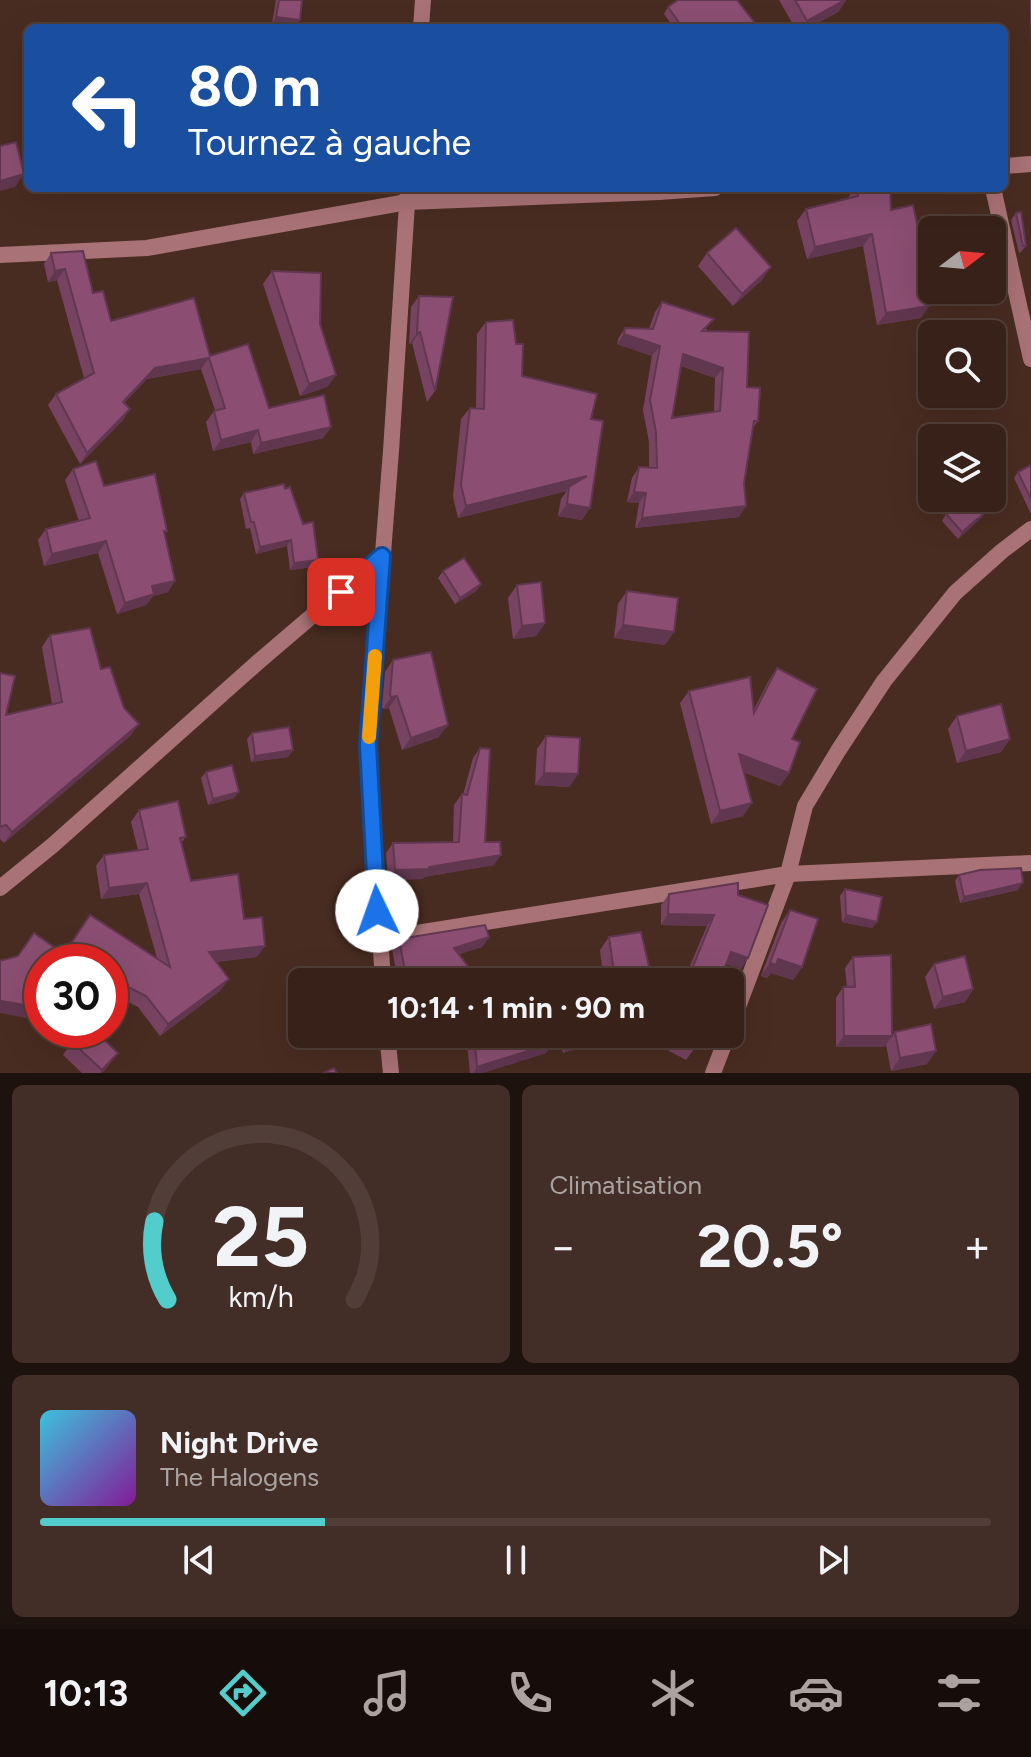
<!DOCTYPE html>
<html lang="fr">
<meta charset="utf-8">
<style>
body{margin:0;font-family:Figtree,sans-serif;background:#422e26;color:#f1f3f6;height:100vh;display:flex;flex-direction:column;font-size:30px;white-space:nowrap}
*{box-sizing:border-box;margin:0}
p{font-size:26px;color:#aaa3a2}
.icon{flex:none;width:44px;height:44px;fill:none;stroke:currentColor;stroke-width:2;stroke-linecap:round;stroke-linejoin:round}
.map{position:relative;height:1073px;overflow:hidden}
.side{display:flex;flex-direction:column;gap:12px;padding:12px;background:#1e120e;flex:1}
.side>*{flex:none}
.hud{position:absolute;left:24px;top:24px;width:984px;height:168px;border-radius:12px;box-shadow:0 8px 32px #0002,0 0 0 2px #513e38;background:#1a4fa0;color:#fff;overflow:hidden}
.needle{width:52px;rotate:74deg}
.fabs{position:absolute;left:918px;top:216px;display:grid;gap:16px}
.fabs a{display:grid;place-items:center;width:88px;height:88px;border-radius:12px;background:#372119;box-shadow:0 8px 32px #0002,0 0 0 2px #513e38;font-size:40px}
.speed{position:absolute;left:24px;top:944px;display:flex;gap:16px;font-size:40px;font-weight:700;text-align:center}
.speed>*{display:grid;place-content:center;width:104px;height:104px;border-radius:50%;background:#372119;box-shadow:0 8px 32px #0002,0 0 0 2px #513e38;line-height:1}
.speed .limit{border:12px solid #d22;background:#fff;color:#111}
.pin{position:absolute;display:grid;place-items:center;width:68px;height:68px;color:#fff;margin:-34px;border-radius:16px;box-shadow:0 4px 12px #0006}
.me{position:absolute;width:88px;margin:-44px;rotate:357deg;stroke-linejoin:round;filter:drop-shadow(0 0 6px #0008)}
.turn{display:flex;align-items:center;gap:28px;height:168px;padding:0 32px;font-size:36px}
.turn .icon{width:104px;height:104px;stroke-width:2.5}
.turn b{display:block;font-size:56px;line-height:68px}
.big{font-size:60px;font-weight:700;line-height:1.1}
.side .card{flex:1;display:flex;flex-direction:column;justify-content:center;gap:12px;min-width:0;padding:0 28px;border-radius:12px;background:#422e26}
.side .dial{align-items:center;gap:0}
.dial svg{height:208px;overflow:visible;fill:none;stroke:#513e38;stroke-width:7;stroke-linecap:round;text-anchor:middle}
.dial text{fill:#f1f3f6;stroke:none}
.song{display:flex;align-items:center;gap:24px}
.cover{width:96px;height:96px;border-radius:12px;background:linear-gradient(135deg,hsl(190 70% 55%),hsl(290 70% 35%))}
.played{height:8px;border-radius:4px;background:linear-gradient(90deg,#52cdcc 30%,#513e38 30%)}
.keys{display:flex;justify-content:space-around;direction:ltr}
.heat{display:flex;justify-content:space-between;align-items:center;font-size:44px;direction:ltr}
.side .tiles{flex:1;display:grid;gap:12px;grid-template-columns:1fr 1fr}
.card:last-child{grid-column:span 2}
.trip{position:absolute;left:288px;top:968px;width:456px;height:80px;border-radius:12px;background:#372119;box-shadow:0 8px 32px #0002,0 0 0 2px #513e38;font-weight:700;line-height:80px;text-align:center}
.tabs{display:flex;height:128px;justify-content:space-around;align-items:center;background:#160d0a;color:#aaa3a2}
.tabs .icon{width:56px;height:56px}
.tabs .selected{color:#52cdcc}
.tabs b{font-size:36px;color:#f1f3f6}
.map>svg:first-child{display:block}
.lines{fill:none;stroke-linecap:round;stroke-linejoin:round}
.minor{stroke:#a97276;stroke-width:16}
.wall{fill:#784362;fill-rule:evenodd}
.shaded-wall{fill:#613750}
.building{fill:#8b4e72;stroke:#613750;stroke-width:2;fill-rule:evenodd}
.route-casing{stroke:#114b97;stroke-width:20}
.route{stroke:#1a73e8;stroke-width:14}
.slow{stroke:#f59e0b;stroke-width:14}
</style>
<div class="map">
<svg width="1031" height="1073" viewBox="0 0 1031 1073">
<rect width="100%" height="100%" fill="#492c21"/>
<g class="lines">
<g class="minor">
<polyline points="421,28 423,0"/>
<polyline points="1004,166 1031,164"/>
<polyline points="993,188 1031,359"/>
<polyline points="0,255 147,248 407,202 659,192 715,188"/>
<polyline points="0,888 53,845 257,663 382,556"/>
<polyline points="379,939 788,874 1031,863"/>
<polyline points="383,982 368,745 391,451 408,188"/>
<polyline points="730,1028 788,874 805,806 838,751 884,681 955,593 1002,551 1031,529"/>
<polyline points="387,1034 391,1073"/>
<polyline points="713,1073 728,1034"/>
</g>
</g>
<g class="wall">
<polygon points="276,0 302,0 295,26 272,23"/>
<polygon points="779,0 846,0 838,12 808,28 795,28"/>
<polygon points="1030,0 1031,0 1031,45"/>
<polygon points="668,7 756,28 674,28 664,14"/>
<polygon points="854,188 890,188 891,210 921,242 919,246 921,318 877,325 863,246 807,259 797,221 806,209 849,198 849,196"/>
<polygon points="1016,213 1026,246 1021,252 1019,253 1011,220"/>
<polygon points="51,253 93,293 111,321 210,356 269,408 331,427 323,438 253,454 251,442 213,451 206,422 215,410 201,369 147,379 124,403 130,409 123,420 80,464 48,405 56,394 84,378 57,280 48,282 44,264"/>
<polygon points="707,253 762,280 733,306 698,266"/>
<polygon points="272,271 336,375 327,387 300,396 263,284"/>
<polygon points="419,296 435,391 427,402 412,343 409,344 411,307"/>
<path d="M662 302 707 329 706 331 747 387 758 421 752 429 739 517 635 528 639 503 627 502 632 478 639 467 649 468V442L643 410 652 356 617 344 618 339 625 328 649 329 655 312ZM681 366 715 378 714 412 672 418Z"/>
<polygon points="486,322 516,344 522,376 591,419 582,520 558,516 561,499 567,491 458,518 453,497 461,419 470,408 476,408 477,334"/>
<polygon points="1031,465 1031,514 1014,478 1018,472"/>
<polygon points="73,469 104,486 164,535 168,592 153,596 146,605 117,614 98,553 44,566 38,540 46,529 79,521 65,480"/>
<polygon points="285,489 303,524 318,560 313,567 290,570 287,546 256,554 250,528 246,529 240,499 244,493"/>
<polygon points="946,514 982,517 958,539 942,521"/>
<polygon points="443,571 481,584 476,591 455,604 438,578"/>
<polygon points="517,585 545,623 536,636 513,639 508,598"/>
<polygon points="627,591 665,645 614,638 618,604"/>
<polygon points="50,635 101,669 131,735 4,843 0,839 0,673 6,715 52,704 42,647"/>
<polygon points="393,660 439,737 402,750 389,708 383,709 382,707 385,672"/>
<polygon points="777,668 792,739 789,773 780,786 743,772 743,816 711,824 680,703 689,691 754,709 769,680"/>
<polygon points="957,716 1010,739 1001,752 957,763 948,729"/>
<polygon points="252,733 293,750 288,757 251,762 247,739"/>
<polygon points="546,736 578,774 569,787 535,785 537,749"/>
<polygon points="480,748 485,842 494,865 424,877 422,879 388,880 386,853 393,843 453,842 454,805 462,794 463,795 473,758"/>
<polygon points="206,772 234,798 208,805 201,778"/>
<polygon points="139,810 186,837 181,843 191,881 244,919 257,957 216,962 221,990 160,1036 138,1007 110,993 110,962 64,954 157,958 139,894 101,899 96,866 104,855 138,850 131,822"/>
<polygon points="959,875 1018,890 960,903 955,881"/>
<polygon points="845,889 877,922 872,928 842,922 840,896"/>
<polygon points="669,894 738,895 748,958 741,969 726,964 719,982 676,982 684,971 688,970 707,926 661,925 661,905"/>
<polygon points="790,910 802,967 793,980 771,973 767,978 761,976 781,923"/>
<polygon points="489,937 482,947 459,954 480,982 398,982 392,949 399,939"/>
<polygon points="609,937 651,975 646,982 604,982 600,950"/>
<polygon points="853,957 892,1036 884,1047 836,1047 836,998 843,987 847,987 845,968"/>
<polygon points="934,964 973,989 965,1002 934,1009 925,977"/>
<polygon points="895,1032 927,1064 891,1071 886,1044"/>
<polygon points="466,1034 550,1034 553,1043 546,1053 482,1073 470,1073"/>
<polygon points="557,1034 604,1034 600,1042 563,1053"/>
<polygon points="650,1034 701,1034 694,1049 686,1060 647,1039"/>
<polygon points="72,1042 109,1065 102,1073 82,1073 63,1055"/>
</g>
<g class="shaded-wall">
<polygon points="846,0 838,12 808,28 802,28 807,21"/>
<polygon points="276,17 300,20 295,26 272,23"/>
<polygon points="24,174 15,187 0,191 0,181"/>
<polygon points="872,234 863,246 807,259 815,247"/>
<polygon points="1000,255 996,262 992,263 992,257"/>
<polygon points="771,267 762,280 733,306 742,294"/>
<polygon points="65,269 57,280 48,282 55,271"/>
<polygon points="929,306 921,318 877,325 886,313"/>
<polygon points="420,332 412,343 409,344 417,333"/>
<polygon points="624,334 660,346 652,356 617,344"/>
<polygon points="683,354 723,368 715,378 676,364"/>
<polygon points="209,358 201,369 147,379 115,413 123,402 155,368"/>
<polygon points="336,375 327,387 300,396 309,384"/>
<polygon points="130,409 123,420 80,464 87,453"/>
<polygon points="331,427 323,438 253,454 261,443"/>
<polygon points="258,430 251,442 213,451 221,440"/>
<polygon points="587,476 569,487 567,491 458,518 466,506"/>
<polygon points="634,492 646,493 639,503 627,502"/>
<polygon points="567,504 590,508 582,520 558,516"/>
<polygon points="746,506 739,517 635,528 642,518"/>
<polygon points="987,511 982,517 958,539 962,532"/>
<polygon points="291,540 287,546 256,554 260,547"/>
<polygon points="106,541 98,553 44,566 52,554"/>
<polygon points="318,560 313,567 290,570 294,563"/>
<polygon points="175,581 168,592 153,596 146,605 117,614 125,603 152,586"/>
<polygon points="481,584 476,591 455,604 460,598"/>
<polygon points="545,623 536,636 513,639 522,626"/>
<polygon points="623,625 674,632 665,645 614,638"/>
<polygon points="397,696 389,708 383,709 391,697"/>
<polygon points="139,724 131,735 4,843 12,832"/>
<polygon points="448,725 439,737 402,750 411,738"/>
<polygon points="1010,739 1001,752 957,763 966,751"/>
<polygon points="293,750 288,757 251,762 255,756"/>
<polygon points="739,754 789,773 780,786 730,767"/>
<polygon points="544,773 578,774 569,787 535,785"/>
<polygon points="239,792 234,798 208,805 213,799"/>
<polygon points="752,803 743,816 711,824 720,811"/>
<polygon points="501,855 494,865 424,877 422,879 388,880 395,870 429,867"/>
<polygon points="147,883 139,894 101,899 109,888"/>
<polygon points="1023,883 1018,890 960,903 964,897"/>
<polygon points="668,914 714,915 707,926 661,925"/>
<polygon points="846,915 877,922 872,928 842,922"/>
<polygon points="489,937 482,947 447,958 454,948"/>
<polygon points="265,946 257,957 201,963 209,952"/>
<polygon points="731,952 748,958 741,969 724,963"/>
<polygon points="778,959 802,967 793,980 771,973 767,978 761,976 770,963"/>
<polygon points="413,974 408,982 402,982 406,976"/>
<polygon points="651,975 646,982 613,982 615,979"/>
<polygon points="229,979 221,990 160,1036 168,1024"/>
<polygon points="973,989 965,1002 934,1009 943,997"/>
<polygon points="2,1001 42,1008 42,1021 0,1013 0,1002"/>
<polygon points="604,1035 600,1042 563,1053 568,1047"/>
<polygon points="844,1036 892,1036 884,1047 836,1047"/>
<polygon points="553,1043 546,1053 482,1073 473,1073 477,1067"/>
<polygon points="936,1051 927,1064 891,1071 900,1058"/>
<polygon points="118,1053 109,1065 102,1073 100,1073"/>
</g>
<g class="building">
<polygon points="279,0 302,0 300,20 276,17"/>
<polygon points="678,0 737,0 757,26 755,28 683,28 668,7"/>
<polygon points="795,0 845,0 807,21"/>
<polygon points="16,142 24,174 0,181 0,146"/>
<polygon points="857,188 890,188 891,210 913,205 921,242 918,243 929,306 886,313 872,234 815,247 806,209 858,196"/>
<polygon points="1021,212 1026,246 1023,246 1016,213"/>
<polygon points="994,217 1001,249 999,249 1000,255 992,257 992,230 969,230 968,224"/>
<polygon points="736,228 771,267 742,294 707,253"/>
<polygon points="83,251 93,293 103,291 111,321 194,298 210,356 248,344 269,408 324,395 331,427 261,443 258,430 221,440 214,411 225,408 209,358 155,368 123,402 130,409 87,453 56,394 94,373 65,269 55,271 51,253"/>
<polygon points="272,271 321,273 320,324 336,375 309,384"/>
<polygon points="419,296 453,297 435,391 420,332 417,333"/>
<path d="M662 302 714 319 702 331 749 332 747 387 760 388 758 421H754L744 483 746 506 642 518 646 493 634 492 639 467 657 468 656 432 650 400 660 346 624 334 625 328 653 329ZM683 354 723 368 720 411 672 418Z"/>
<polygon points="513,320 516,344 523,344 522,376 597,394 591,419 603,421 590,508 567,504 569,487 587,476 466,506 461,485 470,408 484,409 486,322"/>
<polygon points="96,461 104,486 155,474 167,531 164,531 175,581 152,586 154,594 125,603 106,541 52,554 46,529 90,518 73,469"/>
<polygon points="1031,465 1031,499 1018,472"/>
<polygon points="284,484 285,489 290,487 303,524 313,522 318,560 294,563 291,540 260,547 254,522 251,522 244,493"/>
<polygon points="965,498 976,498 987,511 962,532 946,514"/>
<polygon points="464,558 481,584 460,598 443,571"/>
<polygon points="541,582 545,623 522,626 517,585"/>
<polygon points="627,591 678,598 674,632 623,625"/>
<polygon points="90,628 101,669 110,667 124,708 139,724 12,832 6,825 0,827 0,673 15,676 6,715 62,702 50,635"/>
<polygon points="431,652 448,725 411,738 397,696 391,697 390,695 393,660"/>
<polygon points="777,668 817,689 792,739 800,742 789,773 739,754 752,803 720,811 689,691 750,677 754,713"/>
<polygon points="1001,704 1010,739 966,751 957,716"/>
<polygon points="289,727 293,750 255,756 252,733"/>
<polygon points="546,736 580,738 578,774 544,773"/>
<polygon points="480,748 490,749 485,842 500,842 501,855 429,867 429,869 395,870 393,843 459,842 462,794 467,795"/>
<polygon points="232,765 239,792 213,799 206,772"/>
<polygon points="178,801 186,837 180,838 191,881 238,874 244,919 262,917 265,946 209,952 229,979 168,1024 146,996 110,978 110,962 42,962 42,1008 2,1001 0,1002 0,961 18,956 34,933 64,954 90,915 170,967 147,883 109,888 104,855 148,849 139,810"/>
<polygon points="1021,868 1023,883 964,897 959,875 980,870"/>
<polygon points="738,883 738,895 768,905 748,958 731,952 719,982 678,982 684,971 692,969 714,915 668,914 669,894"/>
<polygon points="845,889 882,897 877,922 846,915"/>
<polygon points="790,910 818,919 802,967 778,959 776,965 770,963"/>
<polygon points="485,925 489,937 454,948 480,982 419,982 413,974 406,976 399,939"/>
<polygon points="641,932 651,975 615,979 609,937"/>
<polygon points="891,955 892,1036 844,1036 843,987 855,987 853,957"/>
<polygon points="965,956 973,989 943,997 934,964"/>
<polygon points="931,1024 936,1051 900,1058 895,1032"/>
<polygon points="83,1030 94,1030 118,1053 102,1070 72,1042"/>
<polygon points="474,1034 550,1034 553,1043 477,1067"/>
<polygon points="564,1034 604,1034 604,1035 568,1047"/>
<polygon points="665,1034 701,1034 694,1049"/>
<polygon points="334,1068 337,1073 323,1073"/>
</g>
<g class="lines">
<defs>
<polyline id="route" points="341,592 382,556 368,745 377,911"/>
</defs>
<use href="#route" class="route-casing"/>
<use href="#route" class="route"/>
<polyline class="slow" points="369,737 375,656"/>
</g>
</svg>
<div class="fabs">
<a><svg class="needle" viewBox="-14 -14 28 28"><path d="M0-13l5 13h-10z" fill="#e53935"/><path d="M0 13l5-13h-10z" fill="#aaa3a2"/></svg></a>
<a><svg class="icon" aria-label="search" viewBox="0 0 24 24"><circle cx="10" cy="10" r="6"/><path d="M15 15l6 6"/></svg></a>
<a><svg class="icon" aria-label="layers" viewBox="0 0 24 24"><path d="M12 4l9 5-9 5-9-5zM3 14l9 5 9-5"/></svg></a>
</div>
<div class="speed"><div class="limit">30</div></div>
<div class="pin" style="left:341px;top:592px;background:#d93025"><svg class="icon" aria-label="arrive" viewBox="0 0 24 24"><path d="M6 21V4h12l-3 4 3 4H6"/></svg></div>
<svg class="me" style="left:377px;top:911px" viewBox="-20 -20 40 40"><circle r="19" fill="#fff"/><path d="M0-13L10 11 0 6-10 11z" fill="#1a73e8"/></svg>
<div class="trip">10:14 · 1 min · 90 m</div>
<div class="hud">
<div class="turn"><svg class="icon" aria-label="left" viewBox="0 0 24 24"><path d="M17 20v-9H6M10 6l-5 5 5 5"/></svg><div><b>80 m</b>Tournez à gauche</div></div>
</div>
</div>
<section class="side">
<div class="tiles">
<div class="card dial"><svg viewBox="0 0 100 80">
<path d="M14 69A42 42 0 1 1 86 69"/>
<path d="M14 69A42 42 0 0 1 9 39" stroke="#52cdcc"/>
<text x="50" y="56" font-size="32" font-weight="700">25</text>
<text x="50" y="72" font-size="11">km/h</text>
</svg></div>
<div class="card"><p>Climatisation</p>
<div class="heat"><a>−</a><b class="big">20.5°</b><a>+</a></div>
</div>
<div class="card">
<div class="song"><i class="cover"></i><div><b>Night Drive</b><p>The Halogens</p></div></div>
<div class="played"></div>
<div class="keys"><svg class="icon" aria-label="previous" viewBox="0 0 24 24"><path d="M18 5L8 12l10 7zM5 5v14"/></svg><svg class="icon" aria-label="pause" viewBox="0 0 24 24"><path d="M8 5v14M16 5v14"/></svg><svg class="icon" aria-label="next" viewBox="0 0 24 24"><path d="M6 5l10 7-10 7zM19 5v14"/></svg></div>
</div>
</div>
</section>
<nav class="tabs">
<b>10:13</b>
<svg class="icon selected" aria-label="directions" viewBox="0 0 24 24"><path d="M12 3l9 9-9 9-9-9zM9 14v-3h6M13 9l2 2-2 2"/></svg>
<svg class="icon" aria-label="music" viewBox="0 0 24 24"><path d="M9 18V5l10-2v13"/><circle cx="6" cy="18" r="3"/><circle cx="16" cy="16" r="3"/></svg>
<svg class="icon" aria-label="phone" viewBox="0 0 24 24"><path d="M5 4h4l2 5-3 2q2 4 5 5l2-3 5 2v4C11 20 4 13 5 4z"/></svg>
<svg class="icon" aria-label="climate" viewBox="0 0 24 24"><path d="M12 3v18M4 7l16 10M4 17L20 7"/></svg>
<svg class="icon" aria-label="car" viewBox="0 0 24 24"><path d="M5 17H2v-5l4-1 3-4h7l3 4 3 1v5h-3M9 17h6M6 11h13"/><circle cx="7" cy="17" r="2"/><circle cx="17" cy="17" r="2"/></svg>
<svg class="icon" aria-label="filters" viewBox="0 0 24 24"><path d="M4 7h16M4 17h16"/><circle cx="9" cy="7" r="2"/><circle cx="15" cy="17" r="2"/></svg>
</nav>
